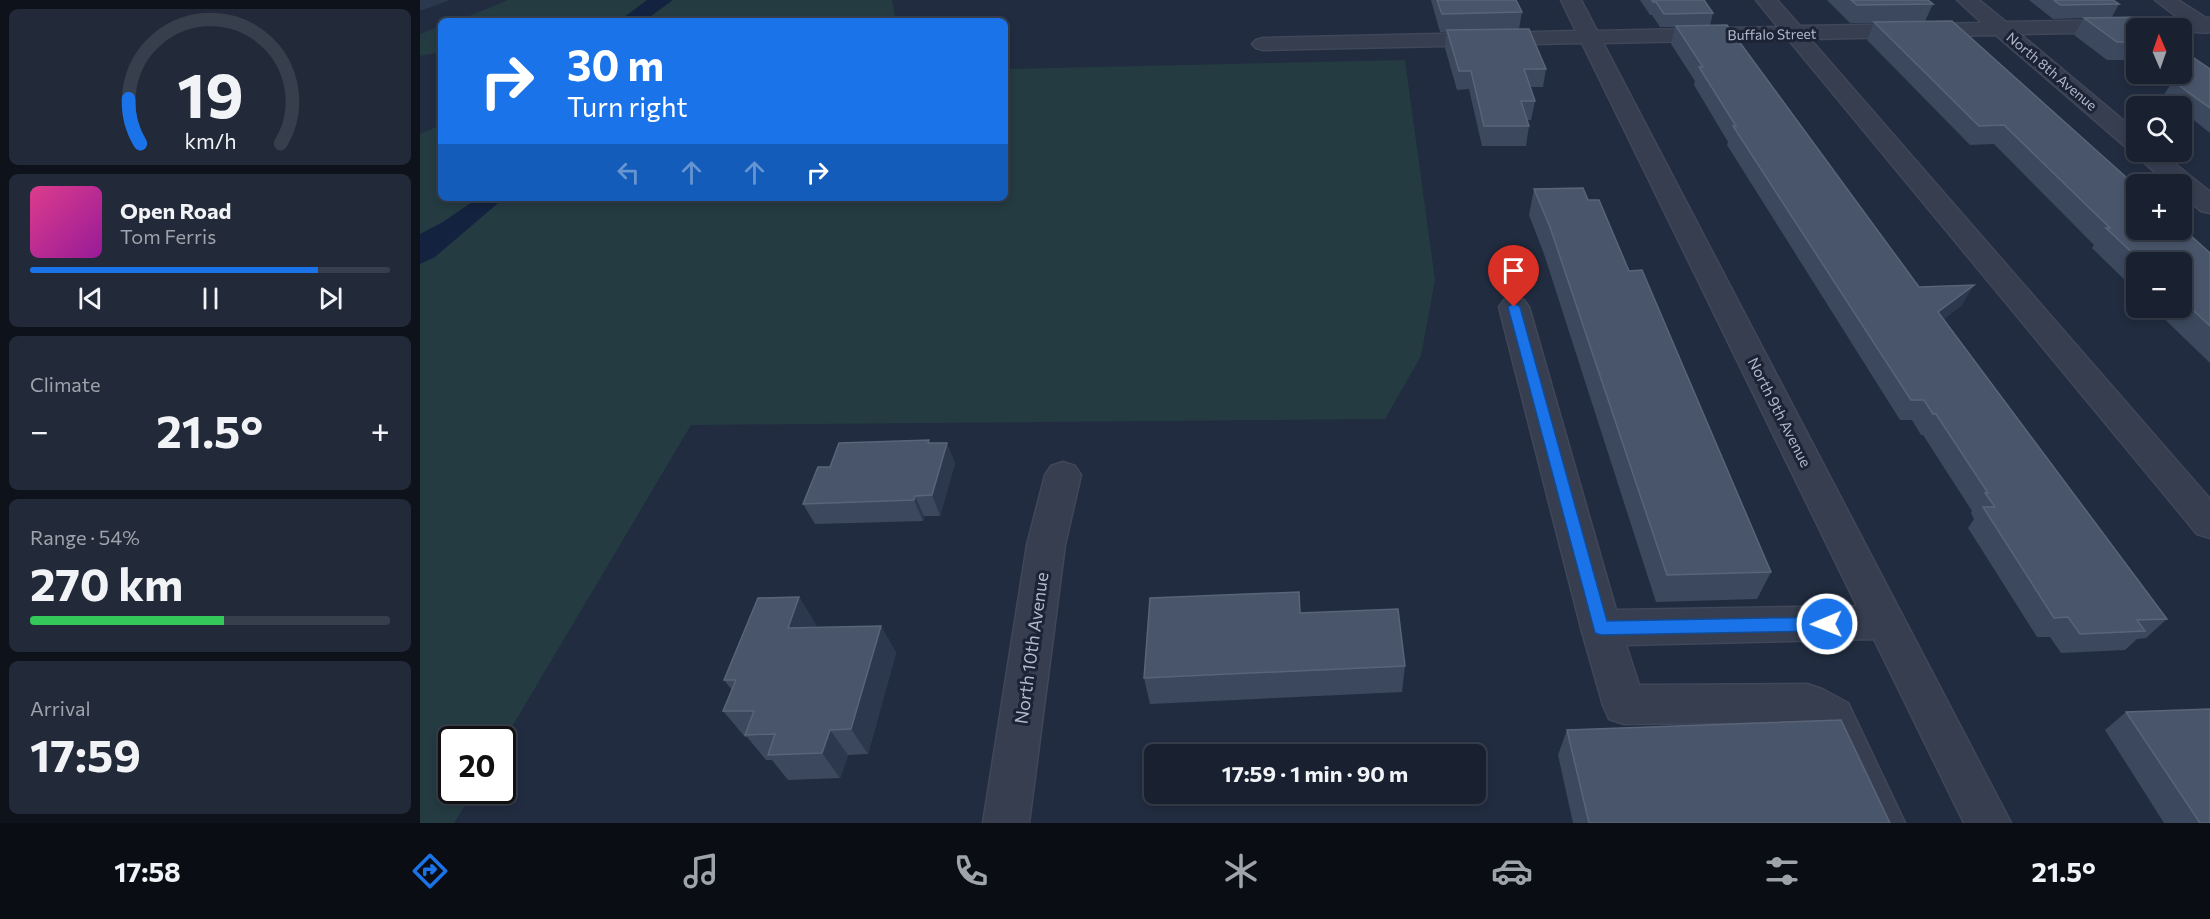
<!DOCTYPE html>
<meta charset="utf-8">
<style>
body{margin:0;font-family:Commissioner,sans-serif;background:#222938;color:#f1f3f6;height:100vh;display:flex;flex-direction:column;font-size:22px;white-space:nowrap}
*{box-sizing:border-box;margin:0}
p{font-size:20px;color:#9fa3ab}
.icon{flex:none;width:33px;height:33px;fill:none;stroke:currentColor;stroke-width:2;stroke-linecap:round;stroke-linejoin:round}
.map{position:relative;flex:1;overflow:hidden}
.sheet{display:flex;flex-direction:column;gap:9px;padding:9px;background:#0e121a;width:420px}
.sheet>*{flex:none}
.guide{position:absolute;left:18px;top:18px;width:570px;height:183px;border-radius:9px;box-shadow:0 3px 9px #0003,0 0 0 2px #373e4c;background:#1a73e8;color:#fff;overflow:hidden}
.needle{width:39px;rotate:358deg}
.controls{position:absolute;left:1706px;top:18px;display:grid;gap:12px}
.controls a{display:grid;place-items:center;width:66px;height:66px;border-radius:9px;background:#192130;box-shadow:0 3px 9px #0003,0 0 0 2px #373e4c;font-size:30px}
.speed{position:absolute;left:18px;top:726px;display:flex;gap:12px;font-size:30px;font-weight:700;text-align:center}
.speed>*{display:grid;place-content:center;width:78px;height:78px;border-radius:50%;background:#192130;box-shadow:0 3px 9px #0003,0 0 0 2px #373e4c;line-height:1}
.speed .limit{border:3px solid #111;border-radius:9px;background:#fff;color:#111}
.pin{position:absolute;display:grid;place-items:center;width:51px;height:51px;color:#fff;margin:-62px -26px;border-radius:50% 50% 50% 0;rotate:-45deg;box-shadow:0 0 6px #0007}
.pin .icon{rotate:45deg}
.me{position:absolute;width:66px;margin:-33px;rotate:269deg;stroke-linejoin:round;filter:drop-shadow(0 0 4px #0008)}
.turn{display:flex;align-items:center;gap:21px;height:126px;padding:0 30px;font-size:27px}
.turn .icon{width:78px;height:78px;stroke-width:2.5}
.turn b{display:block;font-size:42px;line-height:51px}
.lanes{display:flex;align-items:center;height:57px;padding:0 30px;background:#0003;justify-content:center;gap:30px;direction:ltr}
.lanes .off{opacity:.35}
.big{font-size:45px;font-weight:700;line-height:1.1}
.sheet .tile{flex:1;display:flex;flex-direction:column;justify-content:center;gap:9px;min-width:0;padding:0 21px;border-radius:9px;background:#222938}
.sheet .dial{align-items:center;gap:0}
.dial svg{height:156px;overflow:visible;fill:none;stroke:#373e4c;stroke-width:7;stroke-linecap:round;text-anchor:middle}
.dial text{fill:#f1f3f6;stroke:none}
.song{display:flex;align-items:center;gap:18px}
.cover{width:72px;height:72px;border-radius:9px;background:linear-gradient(135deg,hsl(330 70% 55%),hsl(300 70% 35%))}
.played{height:6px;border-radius:3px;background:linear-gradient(90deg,#1a73e8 80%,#373e4c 80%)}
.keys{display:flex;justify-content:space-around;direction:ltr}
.heat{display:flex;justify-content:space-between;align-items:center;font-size:33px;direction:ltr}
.charge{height:9px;border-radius:4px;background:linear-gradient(90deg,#34c759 54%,#373e4c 0)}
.trip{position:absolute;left:724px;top:744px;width:342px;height:60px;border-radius:9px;background:#192130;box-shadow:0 3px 9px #0003,0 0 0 2px #373e4c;font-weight:700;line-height:60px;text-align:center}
.dock{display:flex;height:96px;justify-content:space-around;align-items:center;background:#0a0d13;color:#9fa3ab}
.dock .icon{width:42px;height:42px}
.dock .on{color:#1a73e8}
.dock b{font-size:27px;color:#f1f3f6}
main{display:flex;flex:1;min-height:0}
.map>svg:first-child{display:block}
.green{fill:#233b41}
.water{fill:#13223f}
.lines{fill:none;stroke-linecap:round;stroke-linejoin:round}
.minor-casing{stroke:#3f4759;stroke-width:3}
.minor{fill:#363e50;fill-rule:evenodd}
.wall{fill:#3c485e}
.shaded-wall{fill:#2c384d}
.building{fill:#49556a;stroke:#596479;stroke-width:1.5}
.route{fill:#1a73e8;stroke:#114b97;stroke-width:1.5}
.labels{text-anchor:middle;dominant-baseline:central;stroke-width:6;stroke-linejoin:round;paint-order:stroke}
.far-street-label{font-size:14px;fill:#b2b9cb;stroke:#1b2335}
.street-label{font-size:15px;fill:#b2b9cb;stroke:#1b2335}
.near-street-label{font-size:18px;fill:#b2b9cb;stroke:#1b2335}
</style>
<main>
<section class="sheet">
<div class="tile dial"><svg viewBox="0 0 100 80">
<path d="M14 69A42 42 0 1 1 86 69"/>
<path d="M14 69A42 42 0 0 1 8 46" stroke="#1a73e8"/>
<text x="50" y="56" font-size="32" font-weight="700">19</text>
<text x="50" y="72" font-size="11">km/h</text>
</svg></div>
<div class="tile">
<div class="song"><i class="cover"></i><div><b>Open Road</b><p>Tom Ferris</p></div></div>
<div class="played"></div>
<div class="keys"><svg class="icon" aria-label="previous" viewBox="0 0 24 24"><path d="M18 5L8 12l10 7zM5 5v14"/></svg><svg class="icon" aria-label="pause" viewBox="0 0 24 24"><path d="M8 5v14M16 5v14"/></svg><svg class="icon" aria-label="next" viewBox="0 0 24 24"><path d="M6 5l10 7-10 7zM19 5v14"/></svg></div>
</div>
<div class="tile"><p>Climate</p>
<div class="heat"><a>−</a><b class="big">21.5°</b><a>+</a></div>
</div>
<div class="tile"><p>Range · 54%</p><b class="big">270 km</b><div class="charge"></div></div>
<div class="tile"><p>Arrival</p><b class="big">17:59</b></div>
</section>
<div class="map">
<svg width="1790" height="823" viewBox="0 0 1790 823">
<rect width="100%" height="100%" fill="#212c40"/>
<g class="green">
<polygon points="88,0 472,0 476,21 37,21"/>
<polygon points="21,26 21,52 0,56 0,34"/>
<polygon points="985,60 1015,280 1001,356 965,419 271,425 83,742 82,740 32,740 32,790 54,791 34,823 0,823 0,134 21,125 21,198 585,198 585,69"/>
</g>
<g class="water">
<polygon points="227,0 253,0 231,16 232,21 199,21"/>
<polygon points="58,198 84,198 15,257 0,264 0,234 23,222"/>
</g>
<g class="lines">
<defs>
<g id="minor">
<path d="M1141 0H1161L1177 31 1358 27 1336 0H1357L1380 26 1562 23 1537 0H1559L1586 22 1760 19 1735 0H1758L1786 18H1790V32C1782 34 1770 31 1761 31V28H1716V32L1600 34 1716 131V152H1740L1790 192V213L1781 211 1761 194V184H1750L1717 157 1714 152 1715 150 1707 148 1576 35 1390 39 1790 499V538L1777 534 1368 39 1183 43 1591 823H1544L1454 639 1206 645 1219 685 1387 684 1402 689 1428 703 1485 823H1438L1398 731 1382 722 1204 724 1189 719 1183 705 1161 628 1079 307 1084 300 1094 298 1104 300 1109 307 1196 610 1437 606 1162 43 843 50 836 48 832 44 836 40 843 38 1156 31Z"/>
<polygon points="643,462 655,466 661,475 645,545 609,823 563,823 607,545 625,475 631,466"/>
</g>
</defs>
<use href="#minor" class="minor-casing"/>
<use href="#minor" class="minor"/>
</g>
<g class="wall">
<polygon points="1011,0 1096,0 1102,12 1099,29 1126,69 1123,87 1110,87 1115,101 1111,120 1107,120 1109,126 1106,146 1062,146 1049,89 1037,90 1025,48 1026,32 1020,32"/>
<polygon points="1220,0 1284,0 1293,13 1290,26 1499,287 1542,305 1524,319 1747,619 1726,638 1717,639 1705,650 1641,653 1630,637 1617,637 1548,528 1554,519 1551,513 1552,511 1503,435 1501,435 1492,420 1480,420 1307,145 1308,142 1274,85 1275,81 1251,44 1255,27 1240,27 1232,15 1230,15"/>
<polygon points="1407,0 1508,0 1513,4 1505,21 1790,253 1790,363 1733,308 1761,308 1761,262 1716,262 1716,291 1672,248 1674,245 1574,144 1550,145 1447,40 1454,23 1430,23"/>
<polygon points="1609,0 1693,0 1699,4 1692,17 1716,28 1716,60 1687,60 1654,35 1664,18 1633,19"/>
<polygon points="1790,69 1790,133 1761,110 1761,106 1756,106 1743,96 1753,81"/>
<polygon points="1114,189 1168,200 1209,271 1351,572 1337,599 1236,602 1124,254 1109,215"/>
<polygon points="510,443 535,463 520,516 504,516 503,521 395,524 383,504 410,467"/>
<polygon points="379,597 396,625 395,628 461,626 476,653 448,754 428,755 420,778 368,780 352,760 346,760 327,737 325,737 303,711 312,690 304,680"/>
<polygon points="985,666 982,692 730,704 724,678"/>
<polygon points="1706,712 1790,823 1744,823 1685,730"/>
<polygon points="1147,730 1470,823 1153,823 1138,755"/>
</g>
<g class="shaded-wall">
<polygon points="0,0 30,0 0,11"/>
<polygon points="1554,285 1542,305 1507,332 1518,312"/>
<polygon points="527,443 535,463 520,516 512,495"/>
<polygon points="495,496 504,516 503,521 494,500"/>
<polygon points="379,597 396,625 386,655 368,628"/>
<polygon points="461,626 476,653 448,754 431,729"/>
<polygon points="410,730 428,755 420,778 402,753"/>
</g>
<g class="building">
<polygon points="1017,0 1096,0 1102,12 1022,14"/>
<polygon points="1232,0 1284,0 1293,13 1244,14 1236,2 1233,2"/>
<polygon points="1431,0 1508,0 1513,4 1437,5"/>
<polygon points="1634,0 1693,0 1699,4 1640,5"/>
<polygon points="1725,17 1742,28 1716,28 1716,42 1697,42 1664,18"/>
<polygon points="1532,21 1716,186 1716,230 1761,230 1761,227 1790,253 1790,326 1761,299 1761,262 1722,262 1686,228 1690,228 1584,125 1559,126 1454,22"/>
<polygon points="1307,25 1499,287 1554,285 1518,312 1747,619 1717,620 1725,631 1660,634 1648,617 1634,618 1563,507 1575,507 1565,493 1568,493 1516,414 1513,414 1504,400 1491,400 1313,126 1316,126 1279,67 1283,67 1256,26"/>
<polygon points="1109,29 1126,69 1104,69 1115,101 1101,101 1109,126 1064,126 1051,71 1039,71 1027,30"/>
<polygon points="1771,56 1790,69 1790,108 1753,81 1758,74 1761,74 1761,70"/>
<polygon points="1163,188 1168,200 1179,200 1209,271 1222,270 1351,572 1247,575 1130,227 1114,189"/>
<polygon points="509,440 508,443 527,443 512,495 495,496 494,500 383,504 398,467 410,467 419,443"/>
<polygon points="879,592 880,613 978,609 985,666 724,678 730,598"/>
<polygon points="379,597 368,628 461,626 431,729 410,730 402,753 348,755 355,734 325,735 334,711 303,711 316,680 304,680 338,598"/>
<polygon points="1790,709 1790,823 1780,823 1706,712"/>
<polygon points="1421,720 1470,823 1169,823 1147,730"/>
</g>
<polygon class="route" points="1094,303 1100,307 1187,621 1407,617 1413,619 1415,624 1413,629 1407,631 1181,635 1175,633 1088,307"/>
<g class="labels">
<g class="far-street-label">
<text transform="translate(1352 34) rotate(-1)">Buffalo Street</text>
<text transform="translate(1632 71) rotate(40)">North 8th Avenue</text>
</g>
<g class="street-label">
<text transform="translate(1360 412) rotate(63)">North 9th Avenue</text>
</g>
<g class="near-street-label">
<text transform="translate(611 648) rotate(-82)">North 10th Avenue</text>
</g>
</g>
</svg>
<div class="controls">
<a><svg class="needle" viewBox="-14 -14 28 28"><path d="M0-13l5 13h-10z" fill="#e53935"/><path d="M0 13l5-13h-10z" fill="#9fa3ab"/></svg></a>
<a><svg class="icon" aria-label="search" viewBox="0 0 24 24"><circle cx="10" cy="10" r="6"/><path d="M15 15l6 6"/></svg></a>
<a>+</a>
<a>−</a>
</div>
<div class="speed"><div class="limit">20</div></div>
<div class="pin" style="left:1094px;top:307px;background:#d93025"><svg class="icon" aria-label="arrive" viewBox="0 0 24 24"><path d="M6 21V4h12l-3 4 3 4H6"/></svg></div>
<svg class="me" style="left:1407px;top:624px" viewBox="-20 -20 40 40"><circle r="17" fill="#1a73e8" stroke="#fff" stroke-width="3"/><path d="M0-11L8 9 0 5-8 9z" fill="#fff"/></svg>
<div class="trip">17:59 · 1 min · 90 m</div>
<div class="guide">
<div class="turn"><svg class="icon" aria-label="right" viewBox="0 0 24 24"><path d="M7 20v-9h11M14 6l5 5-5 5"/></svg><div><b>30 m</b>Turn right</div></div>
<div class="lanes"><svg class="icon off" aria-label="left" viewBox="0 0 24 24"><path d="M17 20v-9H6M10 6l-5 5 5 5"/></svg><svg class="icon off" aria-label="ahead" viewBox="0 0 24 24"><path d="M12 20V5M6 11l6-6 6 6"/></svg><svg class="icon off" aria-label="ahead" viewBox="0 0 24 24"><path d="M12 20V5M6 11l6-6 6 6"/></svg><svg class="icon" aria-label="right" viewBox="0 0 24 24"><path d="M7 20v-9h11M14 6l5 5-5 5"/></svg></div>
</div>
</div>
</main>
<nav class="dock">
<b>17:58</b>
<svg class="icon on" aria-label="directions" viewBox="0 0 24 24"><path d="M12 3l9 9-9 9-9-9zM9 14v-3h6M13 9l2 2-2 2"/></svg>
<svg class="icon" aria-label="music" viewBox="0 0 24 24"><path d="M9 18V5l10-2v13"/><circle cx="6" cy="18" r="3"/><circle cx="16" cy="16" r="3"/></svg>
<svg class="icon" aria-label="phone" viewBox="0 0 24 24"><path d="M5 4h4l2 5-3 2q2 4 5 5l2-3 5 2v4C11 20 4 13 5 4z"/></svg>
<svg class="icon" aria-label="climate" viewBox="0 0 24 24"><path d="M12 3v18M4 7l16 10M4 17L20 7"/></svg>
<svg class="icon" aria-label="car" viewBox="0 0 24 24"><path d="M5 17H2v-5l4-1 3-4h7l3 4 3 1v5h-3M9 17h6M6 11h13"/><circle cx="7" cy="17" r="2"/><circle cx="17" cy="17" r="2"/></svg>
<svg class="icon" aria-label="filters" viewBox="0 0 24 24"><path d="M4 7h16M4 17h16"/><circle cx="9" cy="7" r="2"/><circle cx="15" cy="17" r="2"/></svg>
<b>21.5°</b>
</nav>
